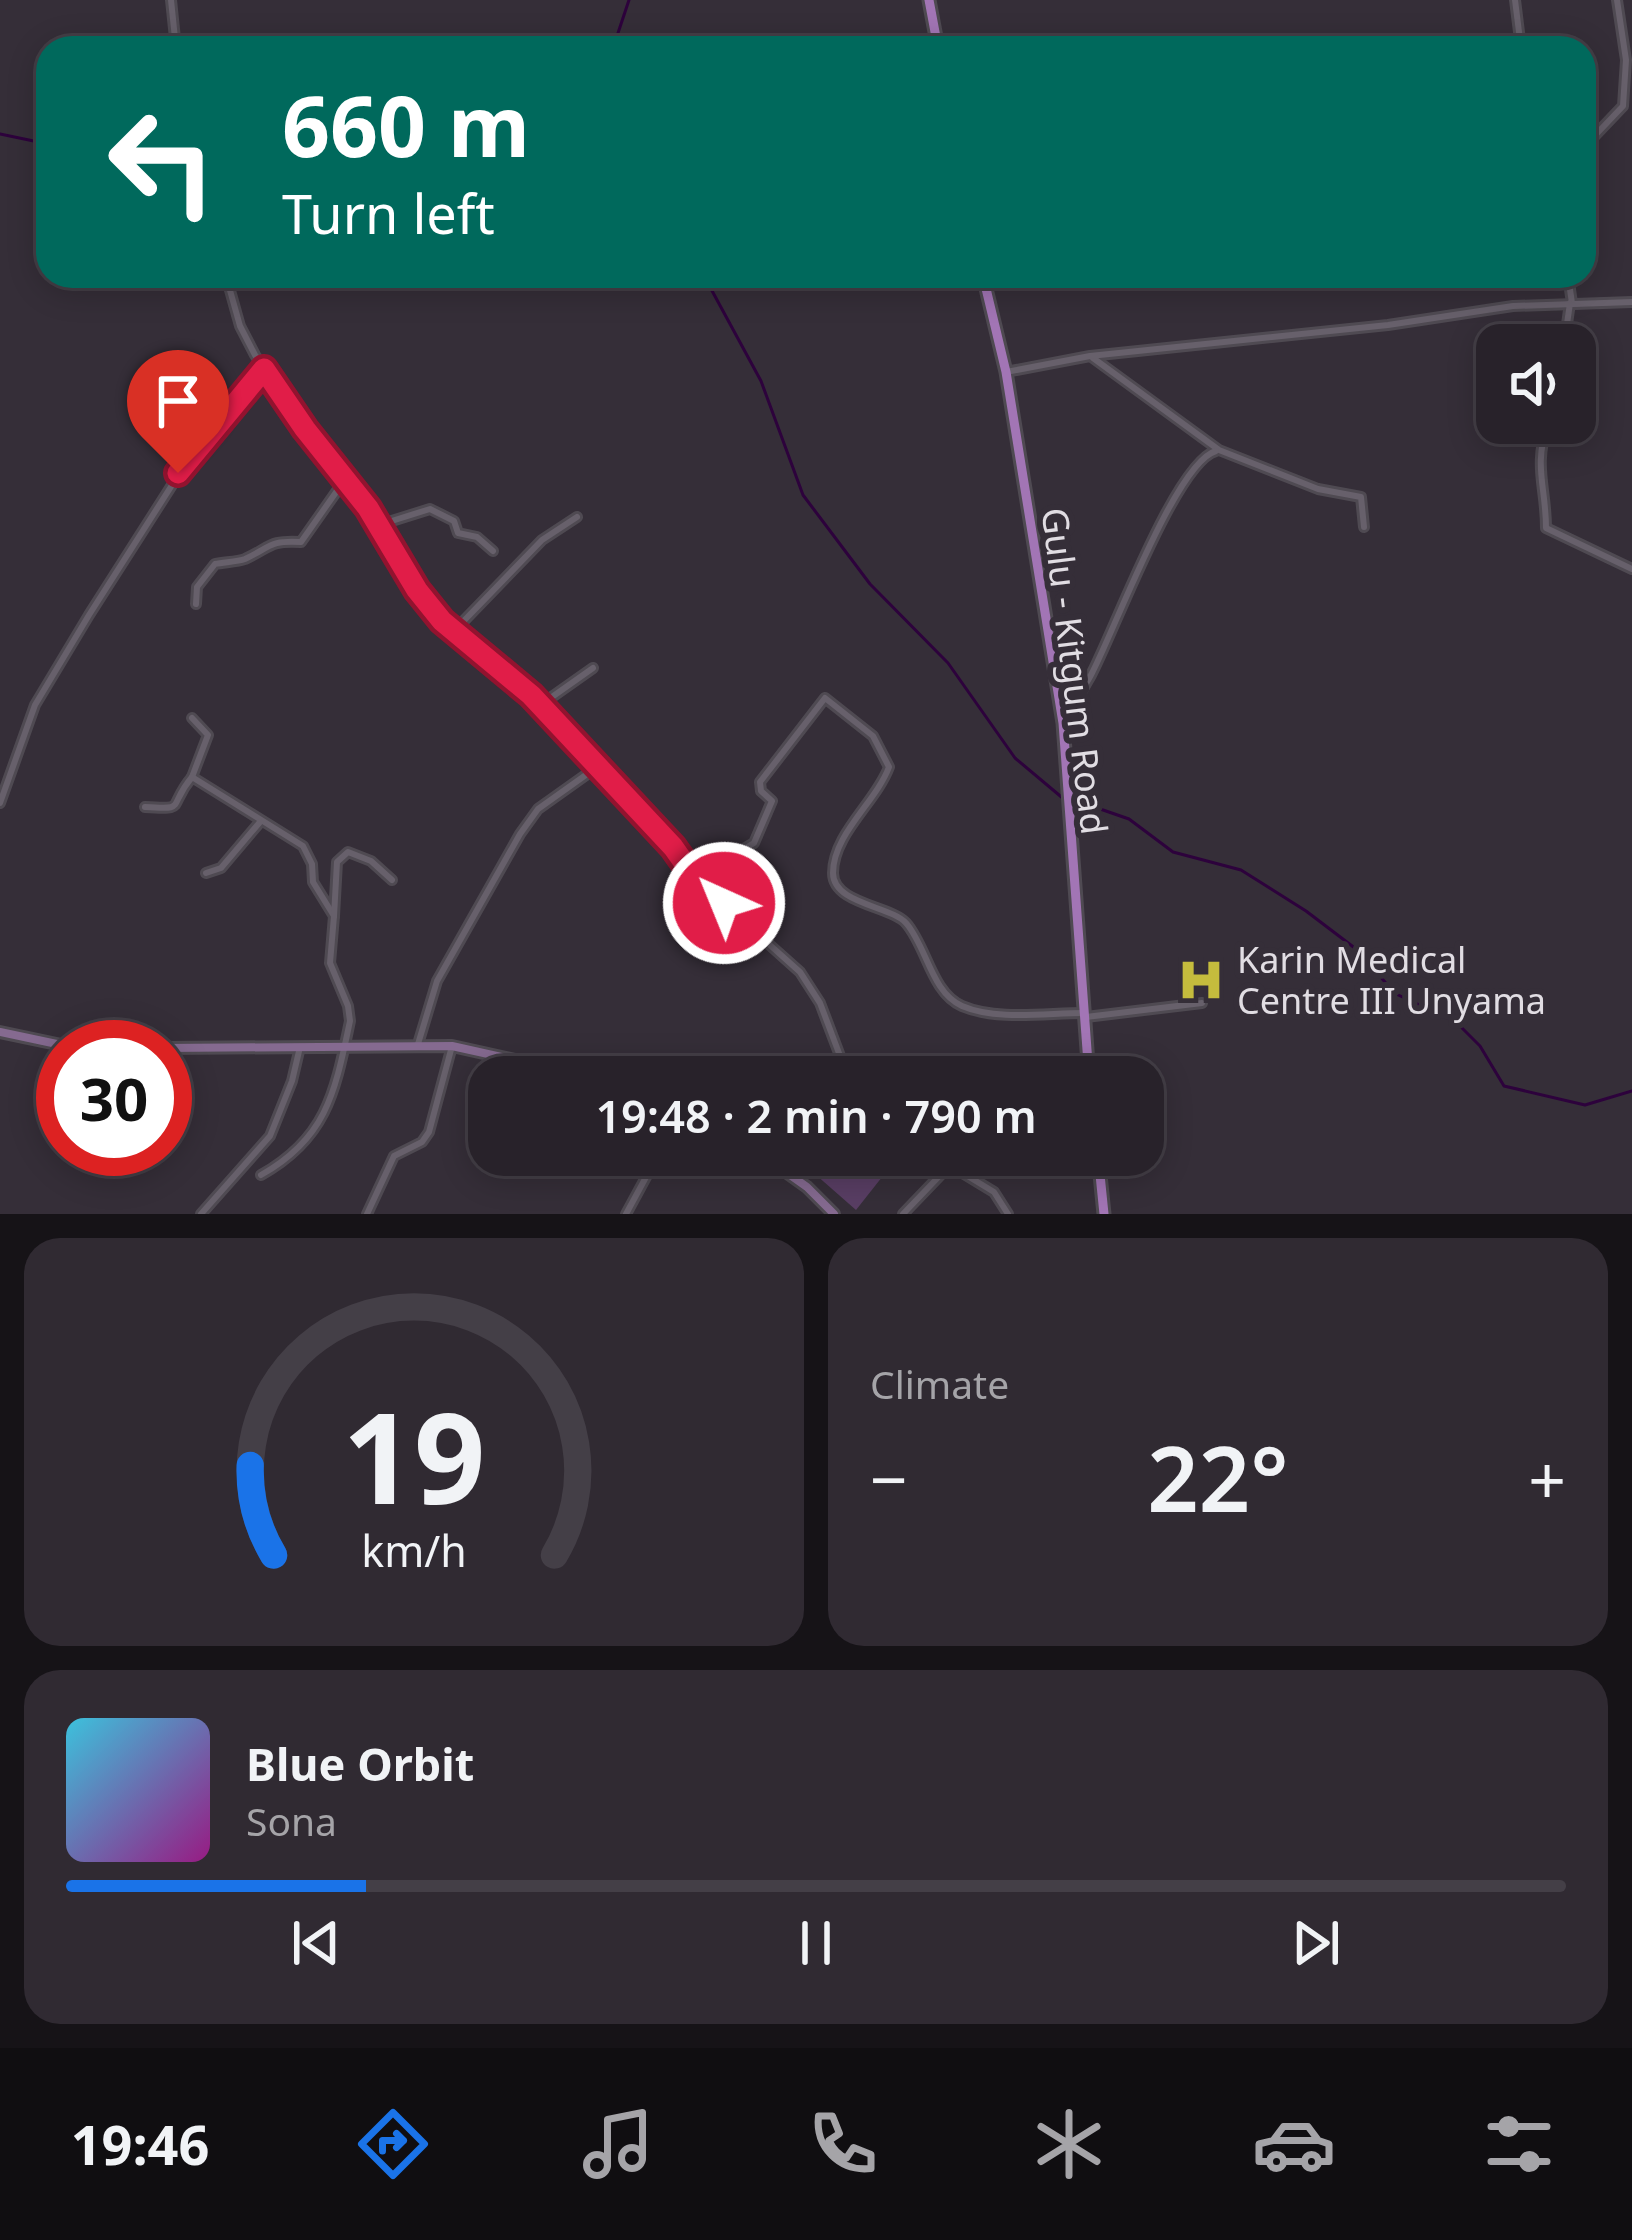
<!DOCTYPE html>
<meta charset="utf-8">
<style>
body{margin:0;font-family:"Noto Sans",sans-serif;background:#302a32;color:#f1f3f6;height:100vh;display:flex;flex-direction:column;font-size:45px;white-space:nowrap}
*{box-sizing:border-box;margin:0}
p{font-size:39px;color:#a5a4a8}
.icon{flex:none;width:66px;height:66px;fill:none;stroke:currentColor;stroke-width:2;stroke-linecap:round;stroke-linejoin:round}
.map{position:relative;height:1214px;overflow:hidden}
.sheet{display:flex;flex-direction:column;gap:24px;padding:24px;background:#161317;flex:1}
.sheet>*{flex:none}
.guide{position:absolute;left:36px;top:36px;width:1560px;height:252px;border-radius:36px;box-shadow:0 6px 30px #0003,0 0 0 3px #443f47;background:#00695c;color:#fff;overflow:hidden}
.fabs{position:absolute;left:1476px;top:324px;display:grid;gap:24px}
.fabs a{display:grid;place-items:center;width:120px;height:120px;border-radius:24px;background:#28222a;box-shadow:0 6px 30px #0003,0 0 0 3px #443f47;font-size:60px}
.speed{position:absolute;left:36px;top:1020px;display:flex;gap:24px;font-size:60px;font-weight:700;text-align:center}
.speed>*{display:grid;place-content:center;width:156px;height:156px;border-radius:50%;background:#28222a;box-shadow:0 6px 30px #0003,0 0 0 3px #443f47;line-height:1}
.speed .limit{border:18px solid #d22;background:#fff;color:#111}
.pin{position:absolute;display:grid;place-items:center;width:102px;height:102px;color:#fff;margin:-123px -51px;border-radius:50% 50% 50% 0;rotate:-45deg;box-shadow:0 0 12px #0007}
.pin .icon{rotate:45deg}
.me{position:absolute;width:132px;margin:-66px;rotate:316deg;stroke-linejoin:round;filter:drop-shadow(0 0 9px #0008)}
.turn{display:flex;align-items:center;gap:42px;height:252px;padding:0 48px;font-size:54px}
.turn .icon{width:156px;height:156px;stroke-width:2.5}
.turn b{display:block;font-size:84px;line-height:102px}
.big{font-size:90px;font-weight:600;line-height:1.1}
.sheet .card{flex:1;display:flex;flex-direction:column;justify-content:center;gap:18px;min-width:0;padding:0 42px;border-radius:36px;background:#302a32}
.sheet .dial{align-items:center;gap:0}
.dial svg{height:312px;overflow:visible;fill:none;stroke:#443f47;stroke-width:7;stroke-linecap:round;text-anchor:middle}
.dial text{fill:#f1f3f6;stroke:none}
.song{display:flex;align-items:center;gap:36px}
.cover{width:144px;height:144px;border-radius:18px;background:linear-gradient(135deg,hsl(190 70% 55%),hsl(310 70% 35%))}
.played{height:12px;border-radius:6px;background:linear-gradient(90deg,#1a73e8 20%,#443f47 20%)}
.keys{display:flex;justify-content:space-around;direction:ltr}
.heat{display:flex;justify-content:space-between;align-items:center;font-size:66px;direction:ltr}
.sheet .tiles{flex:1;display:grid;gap:24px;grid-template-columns:1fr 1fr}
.card:last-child{grid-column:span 2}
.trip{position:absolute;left:468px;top:1056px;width:696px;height:120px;border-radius:36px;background:#28222a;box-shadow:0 6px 30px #0003,0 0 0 3px #443f47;font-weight:600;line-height:120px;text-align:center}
.dock{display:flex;height:192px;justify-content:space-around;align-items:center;background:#100e11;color:#a5a4a8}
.dock .icon{width:84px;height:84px}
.dock .active{color:#1a73e8}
.dock b{font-size:54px;color:#f1f3f6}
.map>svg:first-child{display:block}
.green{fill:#593e64}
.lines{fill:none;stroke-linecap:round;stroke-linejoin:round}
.stream{stroke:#2d023c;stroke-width:3}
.street-casing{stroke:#4f4a52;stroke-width:12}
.secondary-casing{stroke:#4f4a52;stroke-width:14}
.primary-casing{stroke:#4f4a52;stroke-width:15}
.street{stroke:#67606b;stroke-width:6}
.secondary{stroke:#856a90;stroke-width:8}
.primary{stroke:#a275b5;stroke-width:9}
.route-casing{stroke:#92132f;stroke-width:30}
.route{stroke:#e11d48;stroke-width:21}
.labels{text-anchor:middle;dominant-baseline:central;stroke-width:12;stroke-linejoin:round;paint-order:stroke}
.street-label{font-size:36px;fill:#e1dde3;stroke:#352e38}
.poi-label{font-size:36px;fill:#e1dde3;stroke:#352e38;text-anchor:start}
</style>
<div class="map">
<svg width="1632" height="1214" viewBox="0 0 1632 1214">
<rect width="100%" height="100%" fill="#352e38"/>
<polygon class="green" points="815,1155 866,1155 886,1172 856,1210 807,1167"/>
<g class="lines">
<g class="stream">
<polyline points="613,48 629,0"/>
<polyline points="0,134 48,144"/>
<polyline points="704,276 761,381 803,495 870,584 948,663 1015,758 1065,800"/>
<polyline points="1080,802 1129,819 1173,852 1241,870 1306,911 1360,952 1394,993 1456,1022 1480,1046 1504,1086 1585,1105 1632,1091"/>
</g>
<defs>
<g id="street">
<polyline points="171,0 176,48"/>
<polyline points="1515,0 1521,48"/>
<polyline points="1584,147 1623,106 1626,60 1617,0"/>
<polyline points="226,276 240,326 255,355 305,429 368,508 417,590 442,621 517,682 557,721 673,847 695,878 800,972 820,1003 848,1077"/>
<polyline points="1568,276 1572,303"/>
<polyline points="1564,345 1570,303"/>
<polyline points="1093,358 1219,450 1318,489 1361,497 1364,527"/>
<polyline points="1006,372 1090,356 1388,325 1513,306 1632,302"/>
<path d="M1548 423C1533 467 1546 486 1546 528L1632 569"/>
<polyline points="379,525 430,509 454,521 458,533 477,537 493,551"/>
<path d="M196 604 197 587 215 564C224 562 237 562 245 559 271 547 269 540 301 542L346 478"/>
<polyline points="454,631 542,540 577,517"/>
<polyline points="542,704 593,668"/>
<path d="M1063 723C1072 707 1082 691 1091 675 1114 632 1176 462 1216 451"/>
<polyline points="192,777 208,735 192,718"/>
<polyline points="0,803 35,705 89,615 197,446 264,369"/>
<path d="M145 807C188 810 167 807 192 777L303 846 312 864 313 882 334 916 330 963 348 1006 350 1021C335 1092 327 1138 261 1175"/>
<polyline points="206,873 221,868 260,822"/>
<path d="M695 878 754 843 772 801 761 791 760 782 825 698 873 736 889 767C876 802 833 834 833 873 833 904 891 906 906 923 927 947 931 992 962 1006 997 1021 1046 1013 1083 1013"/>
<polyline points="334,916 337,862 348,852 371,861 392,880"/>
<polyline points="1086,1017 1202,1003"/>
<polyline points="418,1044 437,981 520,834 538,809 597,767"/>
<polyline points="933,1155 994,1192 1008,1214"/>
<polyline points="201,1214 270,1136 292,1081 300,1047"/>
<polyline points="367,1214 394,1156 422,1142 429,1132 452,1046"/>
<polyline points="626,1214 658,1155"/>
<polyline points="903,1214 949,1166"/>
</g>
<g id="secondary">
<polyline points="0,1032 71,1047"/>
<polyline points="165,1048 452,1046 592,1077"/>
<polyline points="762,1155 807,1187 834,1214"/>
</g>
<g id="primary">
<polyline points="929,0 938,48"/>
<polyline points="983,276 1006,372 1063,723 1089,1077"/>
<polyline points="1098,1155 1104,1214"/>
</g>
</defs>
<use href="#street" class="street-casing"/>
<use href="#secondary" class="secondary-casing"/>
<use href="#primary" class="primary-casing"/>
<use href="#street" class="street"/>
<use href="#secondary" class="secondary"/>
<use href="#primary" class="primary"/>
</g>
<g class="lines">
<defs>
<polyline id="route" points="178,473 264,369 305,429 368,508 417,590 442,621 531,695 673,847 695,878 724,903"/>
</defs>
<use href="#route" class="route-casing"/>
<use href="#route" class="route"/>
</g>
<defs>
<symbol id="hospital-bare" viewBox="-9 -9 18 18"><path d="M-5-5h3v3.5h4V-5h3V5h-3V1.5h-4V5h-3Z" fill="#c5bc3d" stroke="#352e38" stroke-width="2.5" paint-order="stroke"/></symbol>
</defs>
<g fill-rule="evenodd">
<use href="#hospital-bare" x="1168" y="947" width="66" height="66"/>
</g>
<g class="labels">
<g class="street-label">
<text transform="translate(1075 671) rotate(83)">Gulu - Kitgum Road</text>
</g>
<g class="poi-label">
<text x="1237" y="959">Karin Medical<tspan x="1237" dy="41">Centre III Unyama</tspan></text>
</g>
</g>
</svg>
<div class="fabs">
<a><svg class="icon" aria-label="sound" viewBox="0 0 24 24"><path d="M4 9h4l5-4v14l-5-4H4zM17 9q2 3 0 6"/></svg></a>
</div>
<div class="speed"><div class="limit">30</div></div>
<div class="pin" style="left:178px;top:473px;background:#d93025"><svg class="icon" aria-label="arrive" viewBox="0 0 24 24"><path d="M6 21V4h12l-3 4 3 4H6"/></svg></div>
<svg class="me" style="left:724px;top:903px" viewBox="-20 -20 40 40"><circle r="17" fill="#e11d48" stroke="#fff" stroke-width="3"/><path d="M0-11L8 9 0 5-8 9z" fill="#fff"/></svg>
<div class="trip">19:48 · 2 min · 790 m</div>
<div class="guide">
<div class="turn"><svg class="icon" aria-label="left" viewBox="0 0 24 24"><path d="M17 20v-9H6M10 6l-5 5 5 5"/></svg><div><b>660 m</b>Turn left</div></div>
</div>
</div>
<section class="sheet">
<div class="tiles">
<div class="card dial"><svg viewBox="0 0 100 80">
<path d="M14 69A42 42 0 1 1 86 69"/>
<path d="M14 69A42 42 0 0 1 8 46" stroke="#1a73e8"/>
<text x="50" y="56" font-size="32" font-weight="700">19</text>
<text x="50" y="72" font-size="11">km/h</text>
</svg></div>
<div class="card"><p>Climate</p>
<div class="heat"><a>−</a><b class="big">22°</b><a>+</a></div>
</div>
<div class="card">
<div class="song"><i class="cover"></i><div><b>Blue Orbit</b><p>Sona</p></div></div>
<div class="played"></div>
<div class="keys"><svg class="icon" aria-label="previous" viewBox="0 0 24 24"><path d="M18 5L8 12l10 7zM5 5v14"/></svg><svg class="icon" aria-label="pause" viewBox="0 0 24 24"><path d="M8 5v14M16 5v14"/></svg><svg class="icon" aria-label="next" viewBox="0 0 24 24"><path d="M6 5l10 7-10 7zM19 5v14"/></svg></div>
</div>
</div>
</section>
<nav class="dock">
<b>19:46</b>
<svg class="icon active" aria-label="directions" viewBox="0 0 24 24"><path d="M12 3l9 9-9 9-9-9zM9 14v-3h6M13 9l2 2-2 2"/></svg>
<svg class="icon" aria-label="music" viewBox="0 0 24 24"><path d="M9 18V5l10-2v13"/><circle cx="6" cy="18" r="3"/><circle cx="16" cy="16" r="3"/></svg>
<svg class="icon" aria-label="phone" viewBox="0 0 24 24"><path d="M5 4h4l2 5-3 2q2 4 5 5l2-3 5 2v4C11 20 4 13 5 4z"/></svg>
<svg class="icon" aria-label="climate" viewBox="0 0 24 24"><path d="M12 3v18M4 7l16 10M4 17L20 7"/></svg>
<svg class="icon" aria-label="car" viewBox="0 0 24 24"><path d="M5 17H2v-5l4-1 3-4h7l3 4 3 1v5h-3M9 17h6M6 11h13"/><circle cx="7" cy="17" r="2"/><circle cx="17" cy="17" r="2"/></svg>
<svg class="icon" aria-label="filters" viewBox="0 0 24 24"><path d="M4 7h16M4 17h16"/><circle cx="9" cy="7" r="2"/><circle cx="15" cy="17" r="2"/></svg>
</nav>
